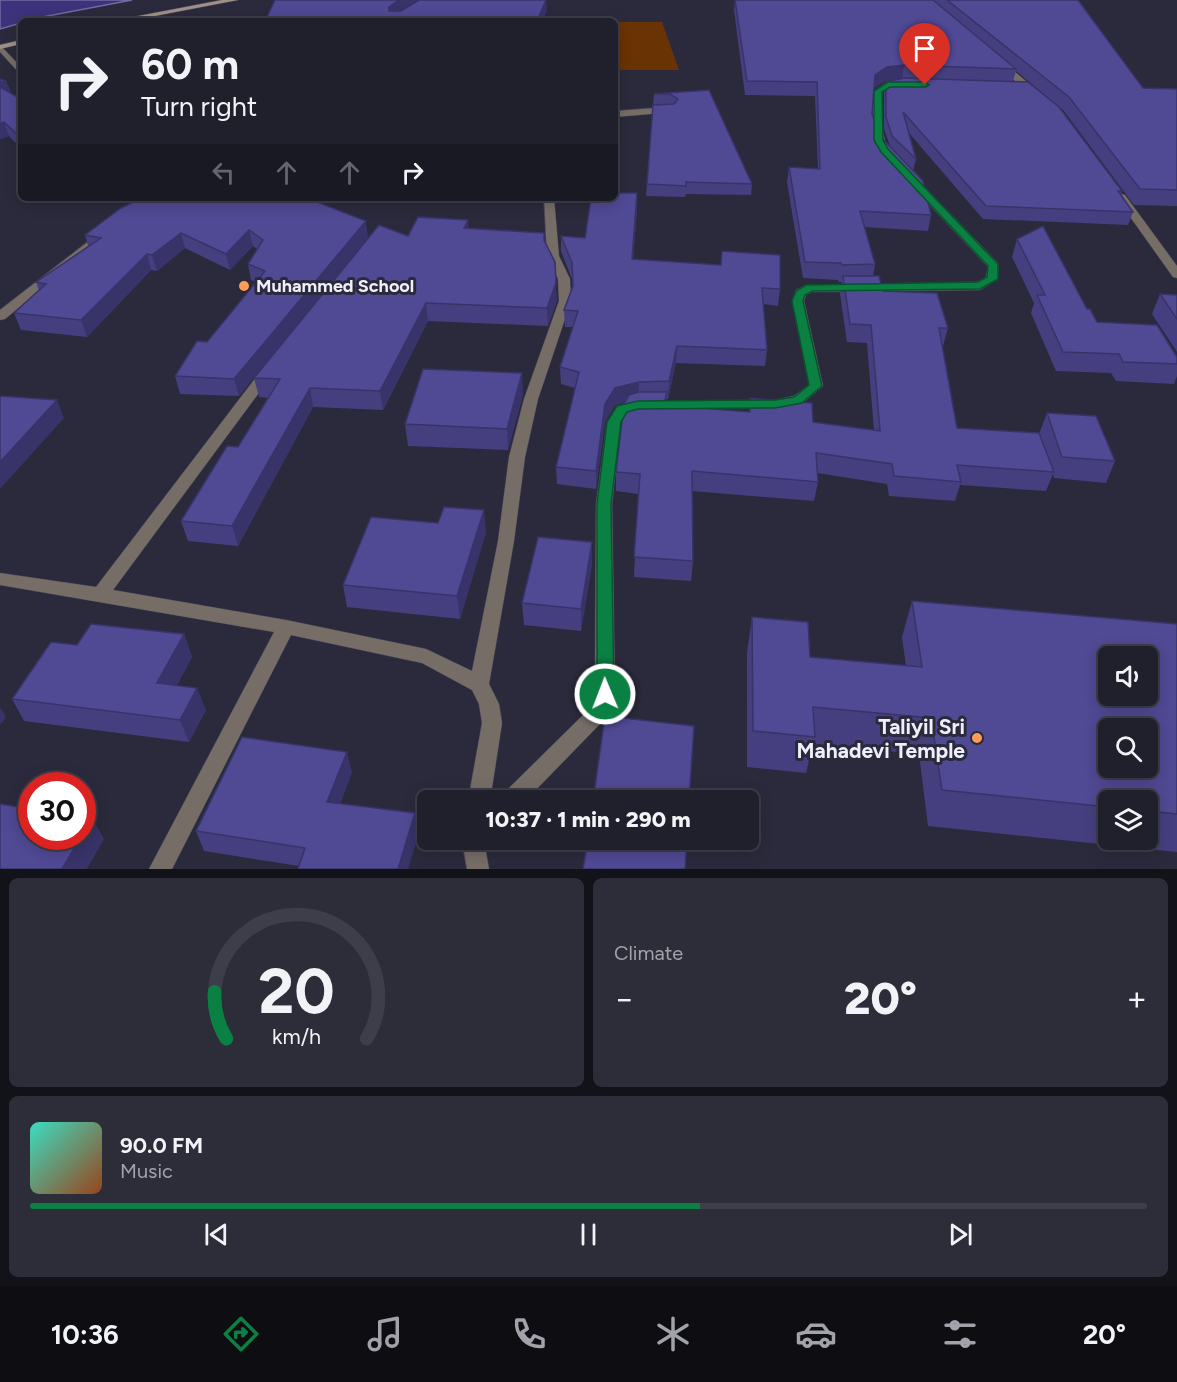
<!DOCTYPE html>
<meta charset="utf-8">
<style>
body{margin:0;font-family:Figtree,sans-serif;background:#2d2d39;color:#f1f3f6;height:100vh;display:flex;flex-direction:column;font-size:22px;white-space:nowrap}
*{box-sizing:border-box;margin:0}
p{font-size:20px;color:#a2a3aa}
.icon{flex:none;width:33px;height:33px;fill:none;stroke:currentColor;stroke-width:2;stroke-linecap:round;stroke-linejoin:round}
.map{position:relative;height:869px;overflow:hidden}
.details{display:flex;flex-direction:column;gap:9px;padding:9px;background:#121219;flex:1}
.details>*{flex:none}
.hud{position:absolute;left:18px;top:18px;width:600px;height:183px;border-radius:9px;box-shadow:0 3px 15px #0003,0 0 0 2px #3d3e49;background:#20202d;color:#f1f3f6;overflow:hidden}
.fabs{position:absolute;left:1098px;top:646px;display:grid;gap:12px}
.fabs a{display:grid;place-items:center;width:60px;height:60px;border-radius:9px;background:#20202d;box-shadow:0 3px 15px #0003,0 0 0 2px #3d3e49;font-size:30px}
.speed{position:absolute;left:18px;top:772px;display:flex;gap:12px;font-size:30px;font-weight:700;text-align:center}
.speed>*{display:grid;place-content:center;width:78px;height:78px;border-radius:50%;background:#20202d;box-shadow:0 3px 15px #0003,0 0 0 2px #3d3e49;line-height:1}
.speed .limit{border:9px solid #d22;background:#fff;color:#111}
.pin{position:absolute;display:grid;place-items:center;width:51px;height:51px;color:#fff;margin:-62px -26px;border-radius:50% 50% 50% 0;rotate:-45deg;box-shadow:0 0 6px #0007}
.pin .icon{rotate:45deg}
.me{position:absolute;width:66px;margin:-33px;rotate:359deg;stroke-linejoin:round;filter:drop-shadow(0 0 4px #0008)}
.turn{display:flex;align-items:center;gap:21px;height:126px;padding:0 24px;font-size:27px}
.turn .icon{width:78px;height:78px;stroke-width:2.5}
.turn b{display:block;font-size:42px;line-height:51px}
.lanes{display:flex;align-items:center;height:57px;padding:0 24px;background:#0003;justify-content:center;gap:30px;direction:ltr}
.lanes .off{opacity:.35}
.big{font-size:45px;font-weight:800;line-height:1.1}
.details .widget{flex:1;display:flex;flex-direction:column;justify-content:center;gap:9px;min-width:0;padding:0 21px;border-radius:9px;background:#2d2d39}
.details .dial{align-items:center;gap:0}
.dial svg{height:156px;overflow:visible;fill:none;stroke:#3d3e49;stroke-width:7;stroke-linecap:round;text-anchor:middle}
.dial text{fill:#f1f3f6;stroke:none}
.song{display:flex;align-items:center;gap:18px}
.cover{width:72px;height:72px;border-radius:9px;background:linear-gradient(135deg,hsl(170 70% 55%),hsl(20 70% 35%))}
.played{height:6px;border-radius:3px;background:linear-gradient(90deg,#0b8043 60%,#3d3e49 60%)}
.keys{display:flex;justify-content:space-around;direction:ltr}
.heat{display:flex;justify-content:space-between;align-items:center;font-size:33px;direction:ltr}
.details .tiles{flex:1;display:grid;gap:9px;grid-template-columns:1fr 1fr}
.widget:last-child{grid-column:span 2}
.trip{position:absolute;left:417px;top:790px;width:342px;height:60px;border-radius:9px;background:#20202d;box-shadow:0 3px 15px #0003,0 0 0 2px #3d3e49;font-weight:800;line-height:60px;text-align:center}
.tabs{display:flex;height:96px;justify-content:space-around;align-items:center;background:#0d0d12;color:#a2a3aa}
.tabs .icon{width:42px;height:42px}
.tabs .active{color:#0b8043}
.tabs b{font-size:27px;color:#f1f3f6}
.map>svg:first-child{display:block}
.green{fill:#6a3304}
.water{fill:#3c337c;stroke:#726ba2;stroke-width:1.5}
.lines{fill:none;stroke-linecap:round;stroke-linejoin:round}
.minor-casing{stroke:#464657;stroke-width:1}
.secondary-casing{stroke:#464657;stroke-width:1}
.minor{fill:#766d67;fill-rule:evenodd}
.secondary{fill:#a09188;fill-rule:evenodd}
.wall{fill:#453f7f;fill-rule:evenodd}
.shaded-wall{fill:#383368}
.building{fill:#504994;stroke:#383368;stroke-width:1.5;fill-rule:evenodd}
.route{fill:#0b8043;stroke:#07532c;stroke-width:1.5}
.poi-dot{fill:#fe9c58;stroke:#2a2a3c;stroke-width:2}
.labels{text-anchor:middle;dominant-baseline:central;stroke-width:6;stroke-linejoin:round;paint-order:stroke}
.poi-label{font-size:18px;font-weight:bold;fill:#efeffc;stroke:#2a2a3c;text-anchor:start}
.near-poi-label{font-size:21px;font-weight:bold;fill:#efeffc;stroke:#2a2a3c;text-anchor:end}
</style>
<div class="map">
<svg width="1177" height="869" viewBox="0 0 1177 869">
<rect width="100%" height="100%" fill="#2a2a3c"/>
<polygon class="green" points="615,22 662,22 679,70 615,70"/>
<polygon class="water" points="0,0 132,0 21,21 21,23 0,29"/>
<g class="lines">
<defs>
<g id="minor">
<polygon points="0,45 21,67 21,75 0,52"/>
<polygon points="996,61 1002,61 1039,92 1039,96 1033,96 996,65"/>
<polygon points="906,81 910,84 909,86 890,88 882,92 882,130 887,148 878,150 872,130 874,91 885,83"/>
<polygon points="670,107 675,110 673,112 615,117 615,111"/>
<polygon points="913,178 917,179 998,263 998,279 980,290 812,292 806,295 804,301 823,386 803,403 775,408 638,409 627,412 621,422 612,504 615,694 601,723 525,801 500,801 503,794 587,711 595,694 596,504 607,422 617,406 638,401 775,400 794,396 809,385 792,301 796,290 806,285 977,282 986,277 988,267 909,183 909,179"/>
<polygon points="1121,194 1125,195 1177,266 1177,278 1173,277 1116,197"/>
<polygon points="544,198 554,198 559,256 570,279 571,301 538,399 525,457 514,541 489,684 499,704 502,723 490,801 468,801 482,723 479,704 472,690 422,663 291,635 172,869 149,869 274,632 0,585 0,573 96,587 263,368 268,367 275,371 113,590 286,620 426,649 472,671 498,541 509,457 524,399 559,301 558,279 547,256"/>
<polygon points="103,230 107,231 107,235 5,319 0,320 0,310"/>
<polygon points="462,840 484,840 489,869 467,869"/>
</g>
<g id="secondary">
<polygon points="222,0 238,0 129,21 112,21"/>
<polygon points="21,40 21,44 0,49 0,45"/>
</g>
</defs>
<use href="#minor" class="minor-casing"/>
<use href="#secondary" class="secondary-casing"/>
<use href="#minor" class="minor"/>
<use href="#secondary" class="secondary"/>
</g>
<g class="wall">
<path d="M735 0H1078L1143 88 1177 89V206L1134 205 1064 111 1016 71 1013 81 1122 191 1121 194 1133 212 1128 225 983 219 909 133 916 159 913 171 931 215 928 231 864 227 875 264 873 276 883 291 948 328 943 346H942L957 428 1039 434 1047 413 1115 461 1106 483 1054 478 1053 474 1046 491 960 485 955 501 889 496 887 484 817 473 818 482 814 501 692 491 693 561 691 581 634 577 638 494 616 491V472L625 402 615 405 605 422 596 489 557 484 556 467 575 388 561 384 560 367 573 327H565L564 310 573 287 572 279 561 251V236L585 238 637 208 633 259 780 289 778 306 763 304 767 350 765 366 676 363 668 399H666V405L749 412 750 398 813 422 874 431 867 343 847 342 840 294 842 282H839L838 280 803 278 787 182 789 167 818 169 815 96 745 95 734 10ZM899 79 886 82 884 93V129L890 146 880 136 872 114 874 88 885 81Z"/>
<polygon points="0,79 6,81 11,93 21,99 21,148 9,136 0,139"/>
<polygon points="709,90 752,184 751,195 686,194 685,197 646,196 647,184 662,105 653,105 654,94"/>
<polygon points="142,198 314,198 311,199 368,237 239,396 180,394 175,376 207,342 256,282 251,280 248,264 257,249 253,246 230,270 185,248 157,271 151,270 87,337 21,330 14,313 39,291 36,282 88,246 85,235"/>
<polygon points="468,220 468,228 544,240 557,301 548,326 428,321 383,410 313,407 238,546 188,541 181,521 238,447 269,398 259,397 254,378 408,236"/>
<polygon points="1017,239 1087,309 1097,322 1177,357 1177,376 1174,384 1116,381 1111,373 1056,371 1031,313 1034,303 1012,257"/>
<polygon points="1160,294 1177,295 1177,352 1152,314"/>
<polygon points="523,394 508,450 408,446 405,424"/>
<polygon points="486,532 460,619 347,607 343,585"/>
<polygon points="592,542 592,564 581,631 524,625 522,603"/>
<path d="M912 601 1177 624V852L928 826 919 754 813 744 806 773 747 767V653L752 617 810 657 906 666 902 637ZM1108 801H1148V840H1108Z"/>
<polygon points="184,634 192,657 177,685 206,710 189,742 24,721 12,699 77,645"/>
<polygon points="352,772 340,804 415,813 419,833 299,866 204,851 196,831"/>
</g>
<g class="shaded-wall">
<polygon points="399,0 422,0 406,7 391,19 389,7"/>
<polygon points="546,0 547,11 542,21 537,21"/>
<polygon points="294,18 295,21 274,21"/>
<polygon points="904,65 902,79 885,81 873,89 875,75 887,67"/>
<polygon points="6,81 11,95 0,97 0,82"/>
<polygon points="4,122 9,136 0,139 0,123"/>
<polygon points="637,193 637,208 632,275 632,259"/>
<polygon points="468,220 469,237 464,228"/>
<polygon points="366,221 368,237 239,396 234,379"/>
<polygon points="249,230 253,246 230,270 226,254"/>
<polygon points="181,233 185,248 157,271 152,255"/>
<polygon points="147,254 151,270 87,337 81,320"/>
<polygon points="556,283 557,301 548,326 547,308"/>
<polygon points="426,303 428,321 383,410 380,391"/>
<polygon points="677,346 676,363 668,399 669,381"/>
<polygon points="522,373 523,394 508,450 507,429"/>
<polygon points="639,382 638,399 615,405 605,422 596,489 596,471 605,404 615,388"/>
<polygon points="310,388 313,407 238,546 232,526"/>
<polygon points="57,400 64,418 0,489 0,462"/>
<polygon points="484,510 486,532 460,619 457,596"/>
<polygon points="592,542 592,564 581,631 581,609"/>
<polygon points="184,634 192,657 166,705 157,683"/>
<polygon points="197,688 206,710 189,742 180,720"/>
<polygon points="0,707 6,717 0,725"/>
<polygon points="347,752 352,772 333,822 327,802"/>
<polygon points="415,813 419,833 408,869 398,869"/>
<polygon points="92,818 104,839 87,869 62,869 81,837 82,837 82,834"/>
</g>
<g class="building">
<polygon points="275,0 399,0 389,7 389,11 401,11 419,0 546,0 537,21 293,21 294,18 274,21 265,21"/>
<polygon points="735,0 933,0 1016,69 904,65 887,67 875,75 872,114 880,136 923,181 931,215 860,211 875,264 842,265 841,263 805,262 789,167 820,169 817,82 747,81"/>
<polygon points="947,0 1078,0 1143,88 1177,89 1177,190 1140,189 1069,97"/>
<polygon points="904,78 1028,82 1059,107 1122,191 1118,191 1133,212 986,206 903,112 916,159 892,136 886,117 886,82"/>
<polygon points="0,79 6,81 0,82"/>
<polygon points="0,87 21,99 21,138 4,122 0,123"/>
<polygon points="709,90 752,184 686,182 686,186 647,184 653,105 674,104 678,99 670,94 654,94"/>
<polygon points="615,193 637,193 632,259 721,265 722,251 780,255 780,289 762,288 767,350 677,346 669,381 639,382 615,388 605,404 596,471 556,467 579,372 560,367 578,311 564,310 573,286 572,263 561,236 585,238 591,198 615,198"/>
<polygon points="142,198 307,198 366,221 234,379 175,376 197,341 207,342 265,271 248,264 263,240 249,230 226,254 181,233 152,255 147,254 81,320 14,313 46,284 36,282 101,238 85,235 121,208"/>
<polygon points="418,217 468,220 464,228 544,233 544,240 555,262 556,283 547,308 426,303 380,391 310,388 232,526 181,521 227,446 238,447 280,379 254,378 379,225 408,236"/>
<polygon points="1043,226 1087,309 1090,309 1097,322 1157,325 1177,357 1177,364 1123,362 1119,354 1063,352 1037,295 1045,295 1017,239"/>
<polygon points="843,276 879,276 883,291 937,293 948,328 939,328 957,428 1039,433 1054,472 957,465 961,482 894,476 892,464 816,453 818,482 692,471 693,561 634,557 640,474 616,472 624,404 629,395 639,392 667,392 664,405 750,412 750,398 812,403 813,422 880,431 871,325 850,324"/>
<polygon points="1160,294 1177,295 1177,319"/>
<polygon points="423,369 522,373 507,429 405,424"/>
<polygon points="0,396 57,400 0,462"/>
<polygon points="1047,413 1096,416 1115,461 1062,457"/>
<polygon points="444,507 484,510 457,596 343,585 371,517 438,523"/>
<polygon points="538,537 592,542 581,609 522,603"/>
<path d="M912 601 1177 624V814L1148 811V801H1108V807L942 790 931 718 813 707 815 737 753 731 752 617 808 622 810 657 922 667ZM1108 657H1148V696H1108ZM1108 729H1148V768H1108Z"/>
<polygon points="91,624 184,634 157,683 197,688 180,720 12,699 51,642 77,645"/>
<polygon points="605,716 694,726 689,801 593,801"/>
<polygon points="242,737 347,752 327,802 415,813 398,869 298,869 305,848 196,831"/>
<polygon points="0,804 32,809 32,837 81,837 62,869 0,869"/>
<polygon points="82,816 92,818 82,834"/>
<polygon points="588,840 687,840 685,869 583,869"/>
</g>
<polygon class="route" points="888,82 925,82 929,85 925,87 890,87 882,92 883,140 888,149 998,264 998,279 980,289 813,291 805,295 803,301 822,386 802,403 775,408 638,409 627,412 621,422 611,504 614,694 612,699 605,701 599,699 597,694 597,504 607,422 617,406 638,401 775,400 794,397 809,385 792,301 796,291 806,285 978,282 987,277 988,266 881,152 874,140 874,91"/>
<g class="poi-dot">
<circle cx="244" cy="286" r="6"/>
<circle cx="977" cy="738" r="6"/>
</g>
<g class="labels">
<g class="poi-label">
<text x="256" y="286">Muhammed School</text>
</g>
<g class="near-poi-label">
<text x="965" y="726">Taliyil Sri<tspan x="965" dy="24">Mahadevi Temple</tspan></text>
</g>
</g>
</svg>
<div class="fabs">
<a><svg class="icon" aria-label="sound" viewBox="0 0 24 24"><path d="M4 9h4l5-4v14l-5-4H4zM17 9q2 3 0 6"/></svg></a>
<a><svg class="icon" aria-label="search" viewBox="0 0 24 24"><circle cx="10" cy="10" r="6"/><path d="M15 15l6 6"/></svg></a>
<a><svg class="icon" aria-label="layers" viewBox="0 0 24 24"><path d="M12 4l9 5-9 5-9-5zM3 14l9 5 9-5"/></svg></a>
</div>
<div class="speed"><div class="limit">30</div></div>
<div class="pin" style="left:925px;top:85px;background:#d93025"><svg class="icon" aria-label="arrive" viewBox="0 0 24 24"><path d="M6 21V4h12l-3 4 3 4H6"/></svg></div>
<svg class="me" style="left:605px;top:694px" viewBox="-20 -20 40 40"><circle r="17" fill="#0b8043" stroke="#fff" stroke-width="3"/><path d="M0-11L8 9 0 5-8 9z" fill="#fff"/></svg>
<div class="trip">10:37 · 1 min · 290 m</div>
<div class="hud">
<div class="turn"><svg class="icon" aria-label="right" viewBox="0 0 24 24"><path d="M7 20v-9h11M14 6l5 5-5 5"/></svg><div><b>60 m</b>Turn right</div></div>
<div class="lanes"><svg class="icon off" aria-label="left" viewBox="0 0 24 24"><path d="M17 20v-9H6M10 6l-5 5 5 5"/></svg><svg class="icon off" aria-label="ahead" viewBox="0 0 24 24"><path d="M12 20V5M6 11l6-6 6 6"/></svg><svg class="icon off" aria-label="ahead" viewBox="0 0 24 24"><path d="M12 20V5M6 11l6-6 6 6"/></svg><svg class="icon" aria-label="right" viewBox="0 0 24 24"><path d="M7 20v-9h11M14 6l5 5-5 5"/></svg></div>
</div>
</div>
<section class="details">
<div class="tiles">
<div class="widget dial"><svg viewBox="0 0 100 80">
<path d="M14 69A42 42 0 1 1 86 69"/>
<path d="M14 69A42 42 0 0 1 8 45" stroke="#0b8043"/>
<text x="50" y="56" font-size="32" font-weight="700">20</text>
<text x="50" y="72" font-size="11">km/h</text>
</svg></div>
<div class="widget"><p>Climate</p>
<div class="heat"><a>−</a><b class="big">20°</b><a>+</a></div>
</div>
<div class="widget">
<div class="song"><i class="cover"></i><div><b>90.0 FM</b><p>Music</p></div></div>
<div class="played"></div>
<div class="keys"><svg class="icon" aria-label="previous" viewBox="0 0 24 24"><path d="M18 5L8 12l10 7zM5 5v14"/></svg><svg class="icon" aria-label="pause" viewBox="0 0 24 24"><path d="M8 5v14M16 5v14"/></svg><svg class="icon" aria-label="next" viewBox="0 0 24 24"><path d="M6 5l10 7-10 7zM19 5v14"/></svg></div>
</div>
</div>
</section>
<nav class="tabs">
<b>10:36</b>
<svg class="icon active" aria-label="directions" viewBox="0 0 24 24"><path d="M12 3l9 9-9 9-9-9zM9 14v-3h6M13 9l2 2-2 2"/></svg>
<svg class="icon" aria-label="music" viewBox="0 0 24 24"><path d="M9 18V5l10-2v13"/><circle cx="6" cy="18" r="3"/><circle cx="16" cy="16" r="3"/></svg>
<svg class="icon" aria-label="phone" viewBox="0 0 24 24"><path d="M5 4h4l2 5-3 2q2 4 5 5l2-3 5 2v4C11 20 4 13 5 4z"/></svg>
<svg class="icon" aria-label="climate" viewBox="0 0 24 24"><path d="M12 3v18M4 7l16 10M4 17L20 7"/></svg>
<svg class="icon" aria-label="car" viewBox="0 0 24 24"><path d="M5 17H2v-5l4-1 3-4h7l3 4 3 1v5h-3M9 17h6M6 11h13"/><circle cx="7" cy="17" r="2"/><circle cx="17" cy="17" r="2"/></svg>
<svg class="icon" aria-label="filters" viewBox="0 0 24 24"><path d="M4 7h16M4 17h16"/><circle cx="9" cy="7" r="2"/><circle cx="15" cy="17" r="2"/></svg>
<b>20°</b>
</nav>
